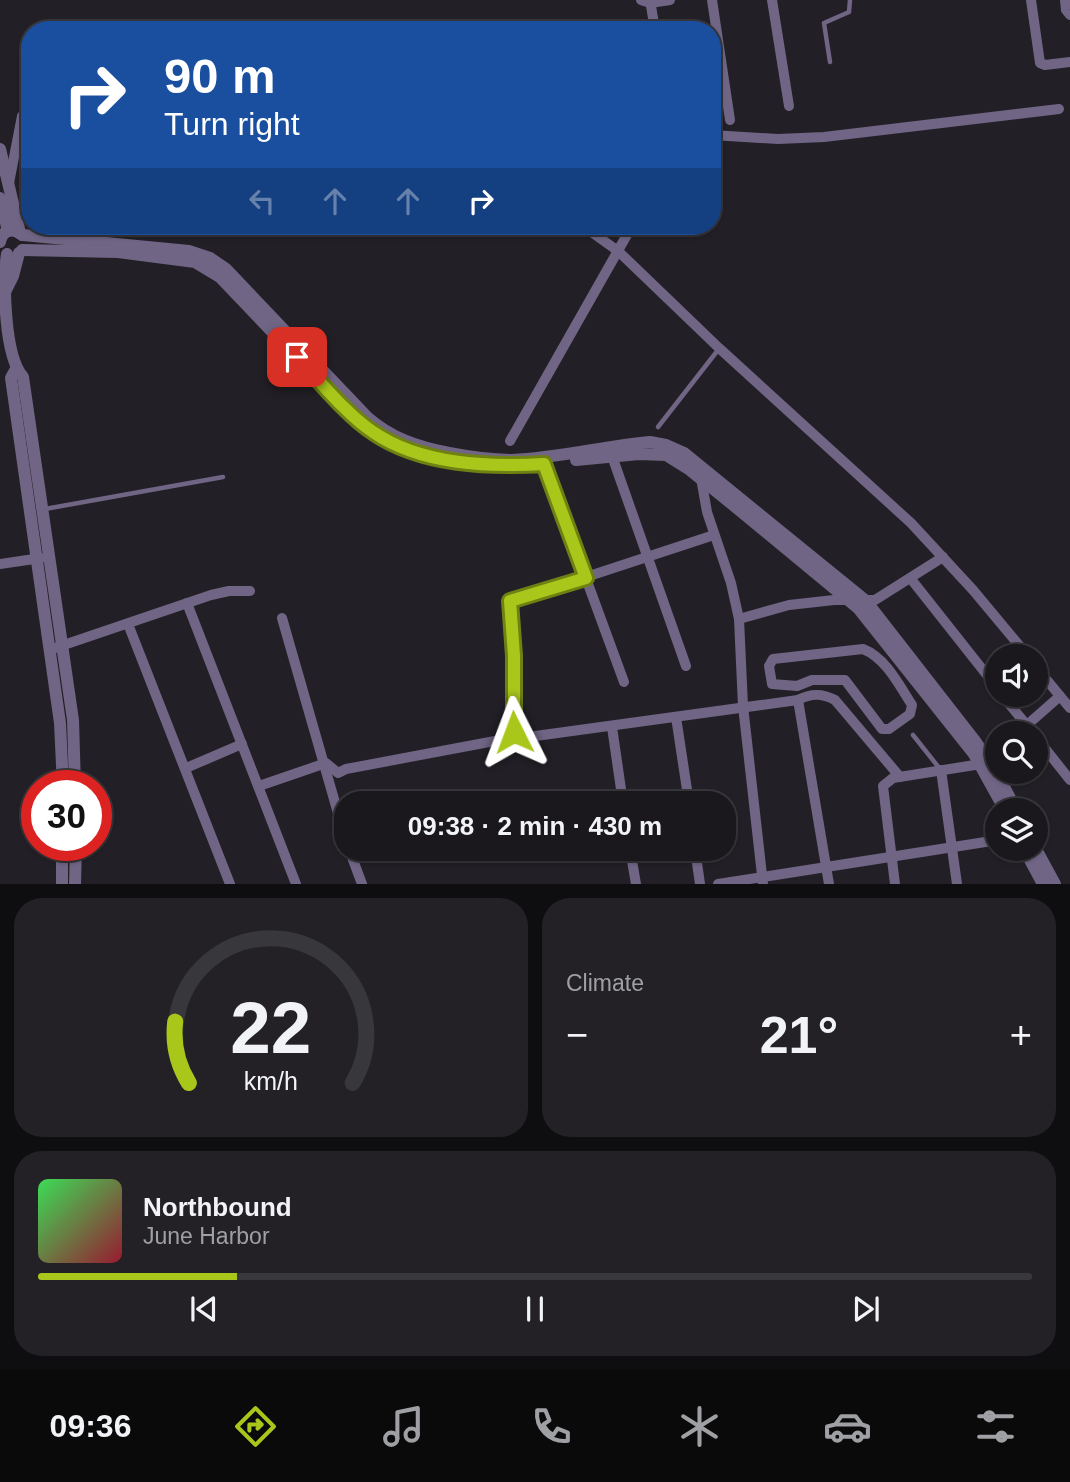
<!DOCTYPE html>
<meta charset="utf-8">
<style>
body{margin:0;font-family:Arial,sans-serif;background:#232125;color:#f1f3f6;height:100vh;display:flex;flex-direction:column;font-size:26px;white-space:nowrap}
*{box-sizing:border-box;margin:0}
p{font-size:23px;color:#9fa0a3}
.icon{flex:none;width:38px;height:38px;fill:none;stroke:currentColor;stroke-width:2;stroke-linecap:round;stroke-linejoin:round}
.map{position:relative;height:884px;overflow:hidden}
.panel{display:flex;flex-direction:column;gap:14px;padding:14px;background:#0e0d0f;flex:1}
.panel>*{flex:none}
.guide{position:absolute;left:21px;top:21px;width:700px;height:214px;border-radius:28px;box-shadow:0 2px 5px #0004,0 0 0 2px #38373b;background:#1a4fa0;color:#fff;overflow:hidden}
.buttons{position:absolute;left:985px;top:644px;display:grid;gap:14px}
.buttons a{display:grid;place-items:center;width:63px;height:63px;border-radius:50%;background:#1a181c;box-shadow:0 2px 5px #0004,0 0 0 2px #38373b;font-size:35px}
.speed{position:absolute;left:21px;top:770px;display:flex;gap:14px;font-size:35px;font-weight:700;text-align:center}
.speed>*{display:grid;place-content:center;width:91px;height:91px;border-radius:50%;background:#1a181c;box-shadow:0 2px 5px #0004,0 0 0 2px #38373b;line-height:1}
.speed .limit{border:10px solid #d22;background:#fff;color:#111}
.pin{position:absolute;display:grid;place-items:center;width:60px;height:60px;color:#fff;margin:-30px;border-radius:14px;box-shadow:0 4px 10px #0006}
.me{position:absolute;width:77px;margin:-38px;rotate:357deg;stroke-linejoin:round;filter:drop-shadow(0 0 5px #0008)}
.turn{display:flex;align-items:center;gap:24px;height:147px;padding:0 28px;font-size:32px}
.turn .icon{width:91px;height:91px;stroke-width:2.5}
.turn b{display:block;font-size:49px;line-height:60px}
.lanes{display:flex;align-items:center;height:66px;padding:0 28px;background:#0003;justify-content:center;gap:35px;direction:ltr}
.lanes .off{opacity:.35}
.big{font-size:52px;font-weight:800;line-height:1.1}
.panel .tile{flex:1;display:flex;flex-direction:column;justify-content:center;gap:10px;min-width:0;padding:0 24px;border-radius:28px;background:#232125}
.panel .dial{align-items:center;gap:0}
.dial svg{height:182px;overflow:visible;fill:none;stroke:#38373b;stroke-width:7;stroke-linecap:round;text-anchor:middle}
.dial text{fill:#f1f3f6;stroke:none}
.song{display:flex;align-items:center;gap:21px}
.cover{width:84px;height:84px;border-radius:10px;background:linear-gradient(135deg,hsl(130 70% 55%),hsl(350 70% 35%))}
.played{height:7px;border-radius:4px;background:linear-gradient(90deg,#a9c71b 20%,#38373b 20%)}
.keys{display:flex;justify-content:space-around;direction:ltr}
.heat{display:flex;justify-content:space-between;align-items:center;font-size:38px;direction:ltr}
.panel .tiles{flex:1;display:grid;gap:14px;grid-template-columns:1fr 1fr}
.tile:last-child{grid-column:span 2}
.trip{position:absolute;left:334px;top:791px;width:402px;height:70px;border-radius:28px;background:#1a181c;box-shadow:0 2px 5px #0004,0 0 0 2px #38373b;font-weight:800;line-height:70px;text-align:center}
.tab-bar{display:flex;height:112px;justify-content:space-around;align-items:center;background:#0a0a0b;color:#9fa0a3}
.tab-bar .icon{width:49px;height:49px}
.tab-bar .current{color:#a9c71b}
.tab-bar b{font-size:32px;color:#f1f3f6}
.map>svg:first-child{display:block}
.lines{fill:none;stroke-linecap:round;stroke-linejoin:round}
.service{stroke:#706585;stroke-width:4.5}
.minor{stroke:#706585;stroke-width:10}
.tertiary{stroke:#706585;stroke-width:12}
.route-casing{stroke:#6e8112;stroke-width:18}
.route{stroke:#a9c71b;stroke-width:12}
</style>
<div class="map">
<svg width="1070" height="884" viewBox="0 0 1070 884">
<rect width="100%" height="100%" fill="#222026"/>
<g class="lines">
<g class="service">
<polyline points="830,62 824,23 849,12 850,0"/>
<polyline points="658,427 718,350"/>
<polyline points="45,509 223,477"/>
<polyline points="913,735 940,769"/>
</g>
<g class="minor">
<polyline points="641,0 650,3 670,0"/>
<polyline points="650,0 655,30"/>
<polyline points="712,0 730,120"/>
<polyline points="772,0 789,106"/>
<polyline points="1031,0 1040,63 1045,65 1070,62"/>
<polyline points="1065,0 1066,10 1070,15"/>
<polyline points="712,135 778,139 824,137 1059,109"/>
<polyline points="9,183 22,116 30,107"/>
<polyline points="583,226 618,251 719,348 911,523 973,590 1028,656"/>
<polyline points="510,441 632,226"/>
<polyline points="612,456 686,666"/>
<polyline points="544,464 624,682"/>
<polyline points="701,478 707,512 731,583 739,619 743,706 763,884"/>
<path d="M714 535 510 602 514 666 512 710 516 737 521 738 798 700C811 693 822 693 835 700L900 777"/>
<polyline points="0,564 41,558"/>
<polyline points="911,579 998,689"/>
<polyline points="187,603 296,884"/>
<polyline points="282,618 346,841"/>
<polyline points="739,619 789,605 834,600 875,600 943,557"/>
<polyline points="128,624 230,884"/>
<path d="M863 649C886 658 899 685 912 705L910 714 889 729H882L845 680H812L797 686 772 684 769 666 773 659Z"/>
<polyline points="49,650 211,595 229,591 250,591"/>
<polyline points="1036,667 1070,708"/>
<polyline points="1002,695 1033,733"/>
<polyline points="798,700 829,884"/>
<polyline points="676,717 689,803"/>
<polyline points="1027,725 1060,696"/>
<polyline points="612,727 623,803"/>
<polyline points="1036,737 1070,780"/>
<polyline points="186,768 242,744"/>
<polyline points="941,770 957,884"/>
<polyline points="259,786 326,763 338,773 346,769 516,737"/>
<polyline points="349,849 362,884"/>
<polyline points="630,849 636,884"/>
<polyline points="695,849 700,884"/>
<polyline points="718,884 998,840"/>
<polyline points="895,884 883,786 893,778 981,764"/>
</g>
<g class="tertiary">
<polyline points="0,149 20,233"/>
<polyline points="0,198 8,231"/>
<path d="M23 235 189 251 210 258 226 269 367 417C391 438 417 447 449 453 470 457 491 460 512 460 559 458 604 446 650 442L666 445 684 453 866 601 975 741 997 773 1016 810"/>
<path d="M0 242C2 230 13 227 22 235"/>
<polyline points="22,250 118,252 195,262 220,277 280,340"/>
<path d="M7 254C3 281 4 356 23 377L73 720 75 786"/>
<polyline points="5,292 13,276 19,253"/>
<polyline points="16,369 11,378 60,723 63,786"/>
<polyline points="576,460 639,454 666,455 690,470 743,513 858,608 974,754 1005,810"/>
<polyline points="1024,849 1043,884"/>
<polyline points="1036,849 1055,884"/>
<polyline points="62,884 62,845"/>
<polyline points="75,884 76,845"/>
</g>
</g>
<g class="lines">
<defs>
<path id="route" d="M297 357C318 379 348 416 373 432 421 465 488 467 544 464L586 578 510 601 514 656V732"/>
</defs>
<use href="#route" class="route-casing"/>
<use href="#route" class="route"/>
</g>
</svg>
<div class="buttons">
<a><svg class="icon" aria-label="sound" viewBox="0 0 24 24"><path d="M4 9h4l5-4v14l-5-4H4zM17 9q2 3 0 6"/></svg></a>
<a><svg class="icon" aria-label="search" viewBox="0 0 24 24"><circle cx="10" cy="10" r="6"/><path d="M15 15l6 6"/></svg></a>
<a><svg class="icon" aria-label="layers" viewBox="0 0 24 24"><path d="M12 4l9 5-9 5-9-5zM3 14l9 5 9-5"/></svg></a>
</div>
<div class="speed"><div class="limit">30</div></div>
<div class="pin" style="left:297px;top:357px;background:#d93025"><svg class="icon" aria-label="arrive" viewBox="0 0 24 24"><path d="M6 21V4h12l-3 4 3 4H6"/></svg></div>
<svg class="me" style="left:514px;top:732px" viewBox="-20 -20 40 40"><path d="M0-17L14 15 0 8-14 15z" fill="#a9c71b" stroke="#fff" stroke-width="4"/></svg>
<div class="trip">09:38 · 2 min · 430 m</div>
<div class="guide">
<div class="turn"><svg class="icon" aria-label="right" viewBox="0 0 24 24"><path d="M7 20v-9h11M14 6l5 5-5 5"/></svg><div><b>90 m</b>Turn right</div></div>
<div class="lanes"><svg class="icon off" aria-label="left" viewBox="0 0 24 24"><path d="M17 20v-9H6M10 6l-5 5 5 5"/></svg><svg class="icon off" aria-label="ahead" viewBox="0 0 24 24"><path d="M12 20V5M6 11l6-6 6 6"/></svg><svg class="icon off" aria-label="ahead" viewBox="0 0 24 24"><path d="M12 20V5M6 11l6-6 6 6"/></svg><svg class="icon" aria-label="right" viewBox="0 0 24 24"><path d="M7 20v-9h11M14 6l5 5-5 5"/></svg></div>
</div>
</div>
<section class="panel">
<div class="tiles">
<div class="tile dial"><svg viewBox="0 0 100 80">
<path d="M14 69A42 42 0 1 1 86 69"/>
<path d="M14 69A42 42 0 0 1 8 42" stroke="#a9c71b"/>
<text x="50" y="56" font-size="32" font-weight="700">22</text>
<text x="50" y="72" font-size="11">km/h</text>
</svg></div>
<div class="tile"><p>Climate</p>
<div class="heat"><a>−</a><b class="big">21°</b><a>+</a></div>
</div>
<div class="tile">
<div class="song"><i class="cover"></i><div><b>Northbound</b><p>June Harbor</p></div></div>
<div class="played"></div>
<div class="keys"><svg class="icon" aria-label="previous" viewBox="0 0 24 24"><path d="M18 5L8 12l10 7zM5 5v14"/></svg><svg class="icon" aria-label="pause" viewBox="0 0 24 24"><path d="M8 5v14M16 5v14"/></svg><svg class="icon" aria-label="next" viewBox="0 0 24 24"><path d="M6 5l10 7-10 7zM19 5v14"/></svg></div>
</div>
</div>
</section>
<nav class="tab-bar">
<b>09:36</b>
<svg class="icon current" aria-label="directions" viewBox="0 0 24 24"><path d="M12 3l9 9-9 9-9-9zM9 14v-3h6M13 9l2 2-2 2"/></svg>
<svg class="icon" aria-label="music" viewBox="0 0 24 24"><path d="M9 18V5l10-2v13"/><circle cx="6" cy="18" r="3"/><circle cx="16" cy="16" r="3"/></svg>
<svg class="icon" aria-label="phone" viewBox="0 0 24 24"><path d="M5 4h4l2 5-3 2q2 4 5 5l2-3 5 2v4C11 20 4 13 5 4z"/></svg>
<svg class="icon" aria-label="climate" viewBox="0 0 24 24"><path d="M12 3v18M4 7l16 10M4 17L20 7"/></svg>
<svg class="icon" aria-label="car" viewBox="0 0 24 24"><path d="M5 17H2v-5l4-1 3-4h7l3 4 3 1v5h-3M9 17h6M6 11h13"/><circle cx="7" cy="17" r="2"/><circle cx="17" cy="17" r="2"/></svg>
<svg class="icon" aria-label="filters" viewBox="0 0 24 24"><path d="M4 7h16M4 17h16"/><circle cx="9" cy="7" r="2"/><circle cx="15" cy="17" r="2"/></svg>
</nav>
